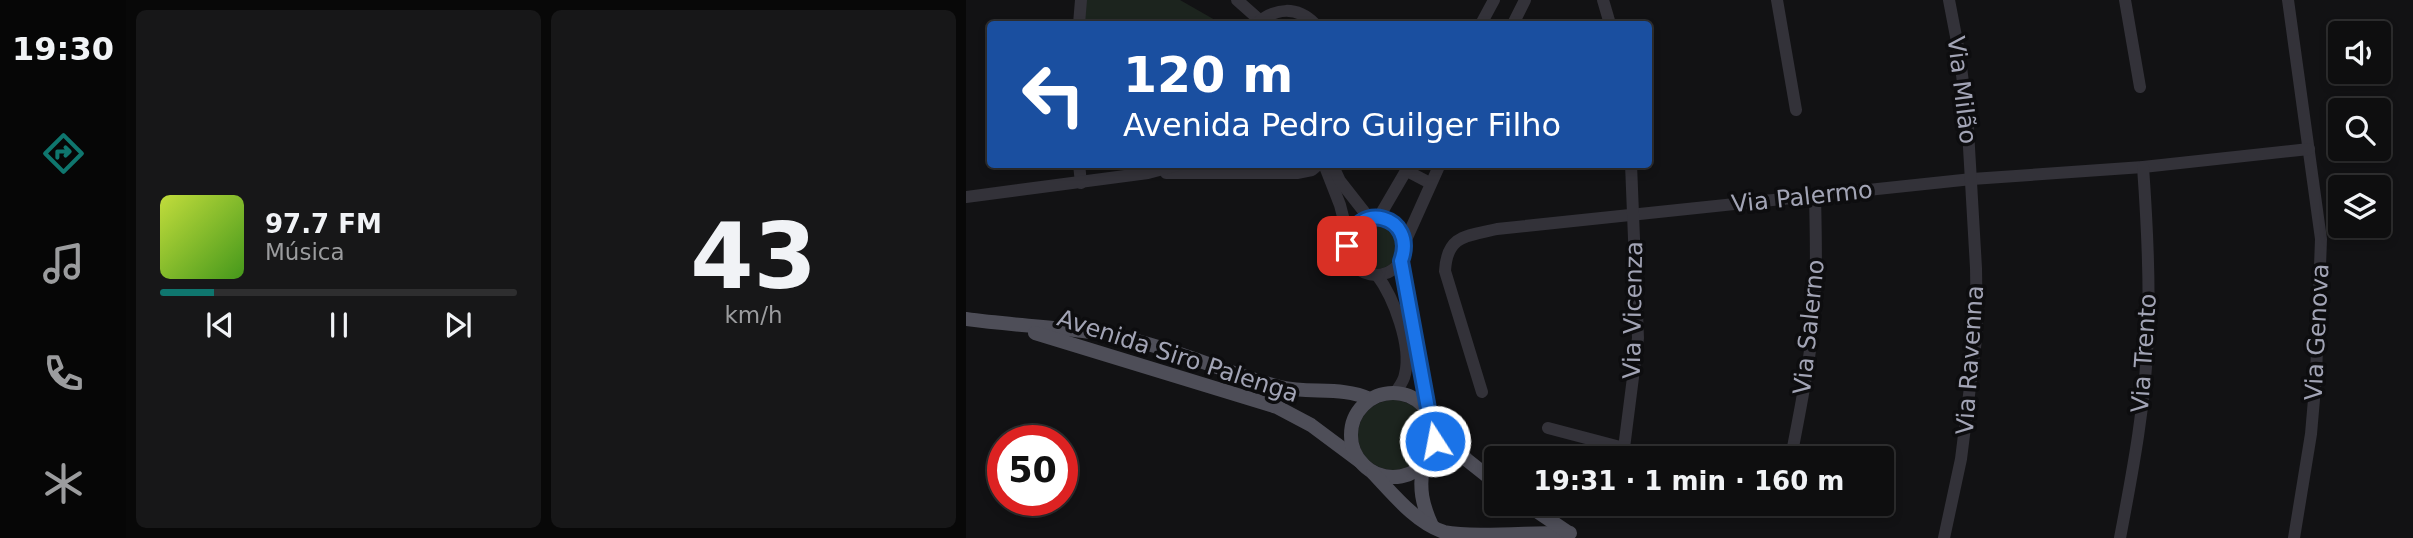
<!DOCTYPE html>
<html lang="pt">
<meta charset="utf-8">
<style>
body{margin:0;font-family:"DejaVu Sans",sans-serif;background:#171718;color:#f1f3f6;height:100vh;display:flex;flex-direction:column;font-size:26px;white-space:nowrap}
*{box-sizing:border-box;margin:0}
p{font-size:23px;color:#9b9c9e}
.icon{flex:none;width:38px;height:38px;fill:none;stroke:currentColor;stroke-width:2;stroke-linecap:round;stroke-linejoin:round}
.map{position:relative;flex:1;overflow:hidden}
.drawer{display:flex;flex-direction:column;gap:10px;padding:10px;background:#080808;width:840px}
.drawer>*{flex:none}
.top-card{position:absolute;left:21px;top:21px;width:665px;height:147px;border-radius:7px;box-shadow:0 4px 10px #0003,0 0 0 2px #2e2e2f;background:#1a4fa0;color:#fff;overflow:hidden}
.tools{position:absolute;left:1362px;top:21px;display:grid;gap:14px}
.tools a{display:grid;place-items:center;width:63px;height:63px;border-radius:7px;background:#0e0e0f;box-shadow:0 4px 10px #0003,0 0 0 2px #2e2e2f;font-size:35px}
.speed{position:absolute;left:21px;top:425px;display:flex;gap:14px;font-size:35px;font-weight:700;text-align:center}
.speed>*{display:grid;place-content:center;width:91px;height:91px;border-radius:50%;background:#0e0e0f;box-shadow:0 4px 10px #0003,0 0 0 2px #2e2e2f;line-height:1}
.speed .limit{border:10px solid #d22;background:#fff;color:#111}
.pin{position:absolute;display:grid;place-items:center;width:60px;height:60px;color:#fff;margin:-30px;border-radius:14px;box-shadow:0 4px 10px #0006}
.me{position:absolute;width:77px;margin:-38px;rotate:349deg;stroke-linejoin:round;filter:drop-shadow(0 0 5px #0008)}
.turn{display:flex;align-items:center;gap:24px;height:147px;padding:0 21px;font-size:32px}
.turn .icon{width:91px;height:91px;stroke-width:2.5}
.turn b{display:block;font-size:49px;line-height:60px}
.drawer .widget{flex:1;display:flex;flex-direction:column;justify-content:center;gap:10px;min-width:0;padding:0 24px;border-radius:10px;background:#171718}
.drawer .dial{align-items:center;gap:0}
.dial b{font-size:91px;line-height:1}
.song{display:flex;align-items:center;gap:21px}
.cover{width:84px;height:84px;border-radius:10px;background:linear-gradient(135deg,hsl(70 70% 55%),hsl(100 70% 35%))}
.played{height:7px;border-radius:4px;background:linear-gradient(90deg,#0f766e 15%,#2e2e2f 15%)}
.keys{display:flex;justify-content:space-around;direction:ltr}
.drawer .tiles{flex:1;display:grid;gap:10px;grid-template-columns:repeat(2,1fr)}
.trip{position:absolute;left:518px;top:446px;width:410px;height:70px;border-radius:7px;background:#0e0e0f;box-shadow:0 4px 10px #0003,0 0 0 2px #2e2e2f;font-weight:700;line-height:70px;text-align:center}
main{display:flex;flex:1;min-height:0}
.tab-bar{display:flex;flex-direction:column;width:126px;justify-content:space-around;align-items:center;background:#060606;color:#9b9c9e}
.tab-bar .icon{width:49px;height:49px}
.tab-bar .active{color:#0f766e}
.tab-bar b{font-size:32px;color:#f1f3f6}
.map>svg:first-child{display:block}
.green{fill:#1c241e}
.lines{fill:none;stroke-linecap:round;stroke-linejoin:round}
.minor{stroke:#333239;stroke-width:12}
.major{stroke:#4e4e58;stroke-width:14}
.route-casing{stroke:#114b97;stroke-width:18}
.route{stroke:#1a73e8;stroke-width:12}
.labels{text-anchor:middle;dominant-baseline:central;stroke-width:7;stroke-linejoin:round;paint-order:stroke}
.street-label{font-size:24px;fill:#a2a4b5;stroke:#0d0d0f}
</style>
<main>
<nav class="tab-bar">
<b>19:30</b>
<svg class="icon active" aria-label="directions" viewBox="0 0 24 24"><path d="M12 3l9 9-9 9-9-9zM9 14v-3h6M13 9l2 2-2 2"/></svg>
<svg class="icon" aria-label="music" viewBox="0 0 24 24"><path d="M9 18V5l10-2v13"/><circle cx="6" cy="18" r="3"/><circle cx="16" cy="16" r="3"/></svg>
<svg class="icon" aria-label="phone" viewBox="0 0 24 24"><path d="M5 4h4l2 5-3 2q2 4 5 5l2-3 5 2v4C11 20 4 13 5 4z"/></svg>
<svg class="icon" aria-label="climate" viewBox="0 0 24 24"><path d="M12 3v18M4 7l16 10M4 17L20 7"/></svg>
</nav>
<section class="drawer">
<div class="tiles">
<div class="widget">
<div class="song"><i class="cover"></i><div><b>97.7 FM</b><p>Música</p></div></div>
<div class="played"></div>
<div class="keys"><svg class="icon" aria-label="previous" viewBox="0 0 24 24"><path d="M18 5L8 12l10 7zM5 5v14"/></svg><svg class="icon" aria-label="pause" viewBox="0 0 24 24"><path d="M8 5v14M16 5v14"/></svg><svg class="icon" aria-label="next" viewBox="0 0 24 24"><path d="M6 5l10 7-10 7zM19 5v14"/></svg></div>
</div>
<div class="widget dial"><b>43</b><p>km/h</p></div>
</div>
</section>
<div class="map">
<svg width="1447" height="538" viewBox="0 0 1447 538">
<rect width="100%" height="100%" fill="#121214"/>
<g class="green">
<polygon points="119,0 214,0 256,24 117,24"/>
<circle cx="410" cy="246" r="23"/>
<circle cx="427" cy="435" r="35"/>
</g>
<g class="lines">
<g class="minor">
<polyline points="271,0 298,24"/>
<polyline points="637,0 644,24"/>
<polyline points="811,0 830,110"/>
<polyline points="1159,0 1174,87"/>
<polyline points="1322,0 1355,239 1350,376 1345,434 1328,538"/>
<polyline points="113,24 115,0"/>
<path d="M290 24C310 7 331 6 349 24"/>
<polyline points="515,24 528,0"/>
<polyline points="547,24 559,0"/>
<polyline points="113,164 115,183"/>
<polyline points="358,164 374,205 382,236"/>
<polyline points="366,164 374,181 403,218"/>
<polyline points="441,171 464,183"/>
<polyline points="200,173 331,173 346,170 353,164"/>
<polyline points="0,197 182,173 216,164"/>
<polyline points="413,217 444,164"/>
<circle cx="410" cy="246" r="29"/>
<polyline points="439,242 474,164"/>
<polyline points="435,261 463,414"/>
<path d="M411 275C428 298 446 346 439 374 438 381 433 387 429 393"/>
<path d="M516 392 479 271C481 235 500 236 531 229L1006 179 1177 167 1343 149"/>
<polyline points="582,428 658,448 672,338 665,164"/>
<path d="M825 458C833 414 843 370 847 325 851 282 850 239 849 195"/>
<polyline points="978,538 995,459 1011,331 1010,268 1001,113 993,52 983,0"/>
<path d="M1154 538C1167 470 1180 401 1182 332 1184 277 1181 222 1177 167"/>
</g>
<g class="major">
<path d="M0 319C57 327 115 327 171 341 219 353 266 375 314 387 344 394 376 386 404 399"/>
<polyline points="69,333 311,407 345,425 396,463"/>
<circle cx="427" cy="435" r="42"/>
<polyline points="468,427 501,460 530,483"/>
<path d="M457 465C453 489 456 504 466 526"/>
<path d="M407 473C427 494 450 523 478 532 509 538 568 532 604 533"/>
<polyline points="560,504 603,533"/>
</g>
</g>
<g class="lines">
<defs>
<path id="route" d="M381 246C389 199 452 215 435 261L463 414 468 427 469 441"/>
</defs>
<use href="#route" class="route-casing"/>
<use href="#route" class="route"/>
</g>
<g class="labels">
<g class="street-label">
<text transform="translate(996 90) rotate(83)">Via Milão</text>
<text transform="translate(836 197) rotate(-6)">Via Palermo</text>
<text transform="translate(667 310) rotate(-89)">Via Vicenza</text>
<text transform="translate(843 327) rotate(-84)">Via Salerno</text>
<text transform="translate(1351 332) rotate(-87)">Via Genova</text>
<text transform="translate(1178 353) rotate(-86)">Via Trento</text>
<text transform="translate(212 356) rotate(18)">Avenida Siro Palenga</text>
<text transform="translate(1004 360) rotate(-86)">Via Ravenna</text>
</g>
</g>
</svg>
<div class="tools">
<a><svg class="icon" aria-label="sound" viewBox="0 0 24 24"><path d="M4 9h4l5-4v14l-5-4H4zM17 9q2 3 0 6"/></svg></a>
<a><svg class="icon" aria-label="search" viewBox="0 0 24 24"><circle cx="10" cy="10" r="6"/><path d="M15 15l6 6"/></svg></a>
<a><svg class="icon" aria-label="layers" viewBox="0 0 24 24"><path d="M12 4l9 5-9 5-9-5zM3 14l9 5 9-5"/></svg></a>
</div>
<div class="speed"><div class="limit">50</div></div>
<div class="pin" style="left:381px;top:246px;background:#d93025"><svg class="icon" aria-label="arrive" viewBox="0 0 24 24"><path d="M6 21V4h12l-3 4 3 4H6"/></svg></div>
<svg class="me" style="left:469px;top:441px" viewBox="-20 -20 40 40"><circle r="17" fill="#1a73e8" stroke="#fff" stroke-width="3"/><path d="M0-11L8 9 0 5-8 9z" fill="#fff"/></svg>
<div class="trip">19:31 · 1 min · 160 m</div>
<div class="top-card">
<div class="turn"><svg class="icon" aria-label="left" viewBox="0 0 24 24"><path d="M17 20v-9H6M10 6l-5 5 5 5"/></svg><div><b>120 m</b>Avenida Pedro Guilger Filho</div></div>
</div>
</div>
</main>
